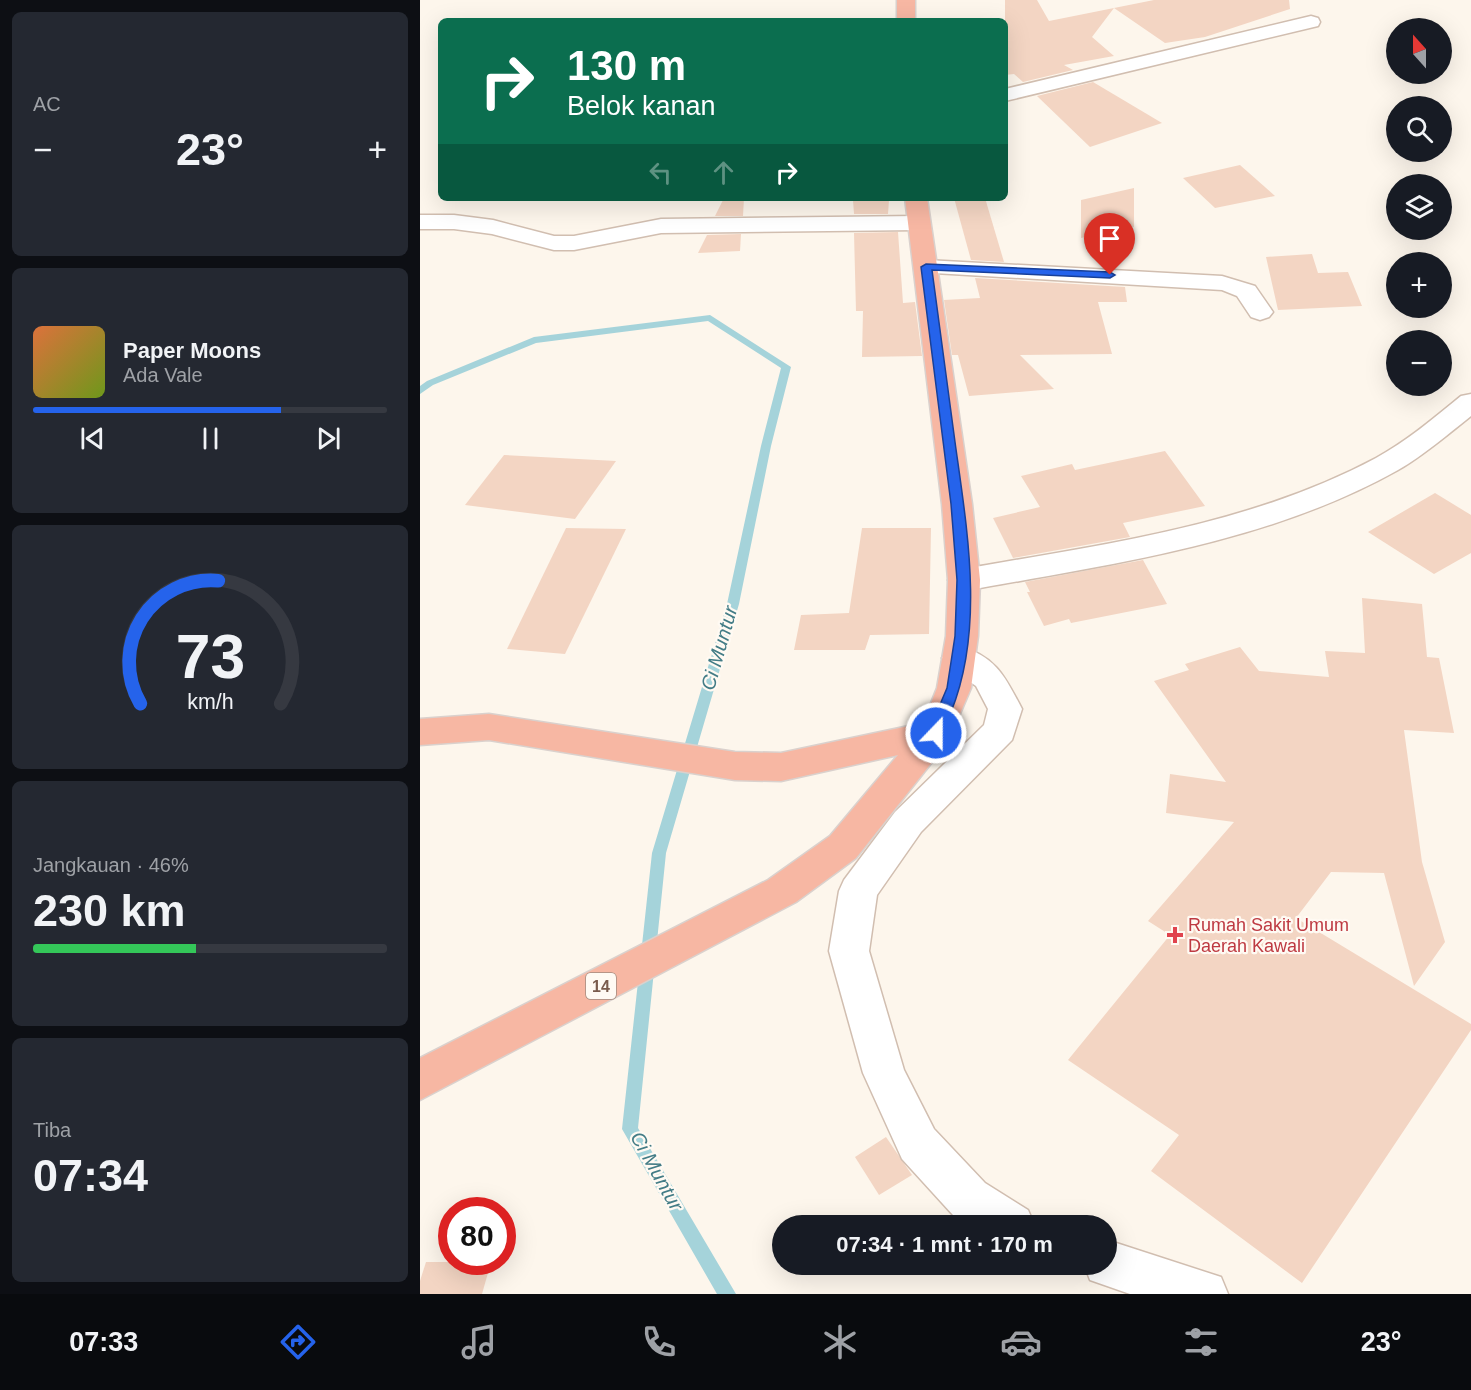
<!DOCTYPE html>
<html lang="id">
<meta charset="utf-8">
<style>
body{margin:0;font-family:Arial,sans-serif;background:#242831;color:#f1f3f6;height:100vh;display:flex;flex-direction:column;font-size:22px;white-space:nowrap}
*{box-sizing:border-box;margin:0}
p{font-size:20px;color:#9ea1a6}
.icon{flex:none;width:33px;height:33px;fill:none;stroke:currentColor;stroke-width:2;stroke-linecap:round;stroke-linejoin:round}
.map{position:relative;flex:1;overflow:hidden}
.drawer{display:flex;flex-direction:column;gap:12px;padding:12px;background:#0d0f14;width:420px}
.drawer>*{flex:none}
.top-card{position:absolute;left:18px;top:18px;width:570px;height:183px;border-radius:9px;box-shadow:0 6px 24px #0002;background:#0b6e4f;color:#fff;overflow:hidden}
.needle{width:39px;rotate:339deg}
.controls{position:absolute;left:966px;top:18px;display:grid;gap:12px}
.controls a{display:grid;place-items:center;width:66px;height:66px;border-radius:50%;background:#171b24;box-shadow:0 6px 24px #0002;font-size:30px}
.speed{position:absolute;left:18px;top:1197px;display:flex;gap:12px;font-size:30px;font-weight:700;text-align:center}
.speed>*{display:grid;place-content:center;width:78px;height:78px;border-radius:50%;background:#171b24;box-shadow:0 6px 24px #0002;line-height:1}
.speed .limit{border:9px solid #d22;background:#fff;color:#111}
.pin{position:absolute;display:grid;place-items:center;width:51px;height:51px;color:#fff;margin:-62px -26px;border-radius:50% 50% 50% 0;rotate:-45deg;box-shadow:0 0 6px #0007}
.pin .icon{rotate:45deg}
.me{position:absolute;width:66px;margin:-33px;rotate:22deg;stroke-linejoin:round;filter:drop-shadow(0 0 4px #0008)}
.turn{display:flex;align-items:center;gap:21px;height:126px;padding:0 30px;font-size:27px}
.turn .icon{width:78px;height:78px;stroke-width:2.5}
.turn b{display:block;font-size:42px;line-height:51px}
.lanes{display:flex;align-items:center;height:57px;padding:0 30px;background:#0003;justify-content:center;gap:30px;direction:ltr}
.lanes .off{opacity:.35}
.big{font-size:45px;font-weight:600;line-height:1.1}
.drawer .card{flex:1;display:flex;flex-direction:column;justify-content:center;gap:9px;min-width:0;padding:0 21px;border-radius:9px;background:#242831}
.drawer .dial{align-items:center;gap:0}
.dial svg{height:156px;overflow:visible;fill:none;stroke:#363941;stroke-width:7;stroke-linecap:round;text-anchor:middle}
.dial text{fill:#f1f3f6;stroke:none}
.song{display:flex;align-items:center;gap:18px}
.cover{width:72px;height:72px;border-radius:9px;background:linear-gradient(135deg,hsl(20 70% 55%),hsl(80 70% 35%))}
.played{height:6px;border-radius:3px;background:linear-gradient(90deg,#2563eb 70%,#363941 70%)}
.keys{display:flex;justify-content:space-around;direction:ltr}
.heat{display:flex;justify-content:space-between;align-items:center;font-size:33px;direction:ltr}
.charge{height:9px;border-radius:4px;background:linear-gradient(90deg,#34c759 46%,#363941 0)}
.trip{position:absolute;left:352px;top:1215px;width:345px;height:60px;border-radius:30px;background:#171b24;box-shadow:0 6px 24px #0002;font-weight:600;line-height:60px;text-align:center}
.tab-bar{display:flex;height:96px;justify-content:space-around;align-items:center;background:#090b0e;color:#9ea1a6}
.tab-bar .icon{width:42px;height:42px}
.tab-bar .active{color:#2563eb}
.tab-bar b{font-size:27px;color:#f1f3f6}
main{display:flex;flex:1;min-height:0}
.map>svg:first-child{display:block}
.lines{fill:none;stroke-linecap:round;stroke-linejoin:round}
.stream{fill:#a5d3da;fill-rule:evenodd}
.building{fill:#f3d5c3}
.minor-casing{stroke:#d1beb0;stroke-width:3}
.highway-casing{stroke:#dad1cd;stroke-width:3}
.minor{fill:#fff;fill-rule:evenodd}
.highway{fill:#f7b7a3;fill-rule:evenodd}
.route{fill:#2563eb;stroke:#184099;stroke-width:1.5}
.health-dot{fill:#e0444e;stroke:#fffaf3;stroke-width:2}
.labels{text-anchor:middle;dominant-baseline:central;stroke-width:4.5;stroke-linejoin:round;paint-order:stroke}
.shield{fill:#fffaf3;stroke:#a28b7f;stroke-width:1.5}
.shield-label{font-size:16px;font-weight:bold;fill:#7a5c4d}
.health-label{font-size:18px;fill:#be3a42;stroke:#fffaf3;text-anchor:start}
.water-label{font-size:20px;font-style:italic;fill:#437c86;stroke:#fffaf3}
</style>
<main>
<section class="drawer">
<div class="card"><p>AC</p>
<div class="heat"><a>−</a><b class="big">23°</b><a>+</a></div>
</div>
<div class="card">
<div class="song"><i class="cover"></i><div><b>Paper Moons</b><p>Ada Vale</p></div></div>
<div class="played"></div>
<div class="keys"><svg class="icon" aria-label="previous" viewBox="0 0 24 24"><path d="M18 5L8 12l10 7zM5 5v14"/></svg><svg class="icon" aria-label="pause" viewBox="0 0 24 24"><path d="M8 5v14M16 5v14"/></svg><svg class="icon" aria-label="next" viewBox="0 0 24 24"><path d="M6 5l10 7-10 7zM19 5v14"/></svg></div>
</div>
<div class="card dial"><svg viewBox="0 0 100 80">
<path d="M14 69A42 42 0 1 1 86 69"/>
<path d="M14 69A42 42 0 0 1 54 6" stroke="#2563eb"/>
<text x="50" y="56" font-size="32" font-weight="700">73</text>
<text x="50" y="72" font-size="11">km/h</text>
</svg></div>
<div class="card"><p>Jangkauan · 46%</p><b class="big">230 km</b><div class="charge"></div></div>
<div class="card"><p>Tiba</p><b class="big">07:34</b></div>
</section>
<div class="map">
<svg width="1051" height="1294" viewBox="0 0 1051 1294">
<rect width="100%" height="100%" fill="#fdf6ec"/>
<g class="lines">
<polygon class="stream" points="290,315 371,367 351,446 319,604 246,853 218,1128 316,1294 297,1294 202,1129 232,853 307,604 341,446 361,368 288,321 116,343 13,385 0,394 0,386 7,381 114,337"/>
</g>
<g class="building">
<polygon points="585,0 617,0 629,21 734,0 869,0 870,9 785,37 745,43 694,8 672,37 694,56 644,65 653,70 603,82 594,74 585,75"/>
<polygon points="673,82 742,123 670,147 617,96"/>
<polygon points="820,165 855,196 795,208 763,178"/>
<polygon points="714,188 714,227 661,238 661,200"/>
<polygon points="304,198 324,198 323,216 295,216"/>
<polygon points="534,198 565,198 584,262 551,260"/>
<polygon points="433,200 469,200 468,214 434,214"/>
<polygon points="478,232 483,303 495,302 502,356 442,357 443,311 436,311 434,233"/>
<polygon points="321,234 320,251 278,253 287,235"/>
<polygon points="892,254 898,273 928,272 942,306 858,310 846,257"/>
<polygon points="555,278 705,287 707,302 678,302 692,354 600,355 634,389 549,396 538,355 532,355 524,300 560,298"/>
<polygon points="745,451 785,506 703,523 710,537 593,558 573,518 620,507 601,476 652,464 655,470"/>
<polygon points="84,455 196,461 155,519 45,505"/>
<polygon points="1015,493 1051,515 1051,553 1014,574 948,532"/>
<polygon points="146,528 206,529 145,654 87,649"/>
<polygon points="442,528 511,528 509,634 450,635 445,650 374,650 381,615 429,613"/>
<polygon points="723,560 747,604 651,623 649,619 624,626 607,592 610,592 605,582"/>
<polygon points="942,598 1002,604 1007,657 1019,658 1034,733 984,730 1002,862 1025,942 994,986 964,873 911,872 876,918 1051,1024 1051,1030 882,1283 731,1171 759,1135 648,1060 750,935 728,921 814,822 746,813 750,774 806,782 734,681 769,670 765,664 820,647 839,671 909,677 905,651 945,653"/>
<polygon points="466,1137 492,1175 459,1195 435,1157"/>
<polygon points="6,1262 71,1262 62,1294 0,1294 0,1281"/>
</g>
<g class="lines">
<defs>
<g id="minor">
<polygon points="891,16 898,18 900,22 898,26 585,101 585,89"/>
<polygon points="0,215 34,215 73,220 134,236 154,236 241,219 498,216 506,218 510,223 506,228 498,230 241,233 154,250 134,250 72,234 34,229 0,229"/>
<polygon points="506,260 802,276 835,286 853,312 849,317 840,320 831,317 817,296 802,290 497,272 494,267 497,262"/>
<path d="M1051 394V416C1027 435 1004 455 978 470 846 544 691 564 544 591L533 588 528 580 533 572 544 569C684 544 829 526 956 458 987 441 1014 418 1041 396Z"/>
<path d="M539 646C577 657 585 677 602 709L592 740 501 832 457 895 449 951 484 1070 514 1129 565 1183 608 1210 615 1226H550L533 1215 482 1159 443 1073 409 951 419 891 424 880 475 812 564 725 568 709 556 686 527 666 522 658 527 650Z"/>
<polygon points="687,1240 801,1277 808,1294 710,1294 670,1280 664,1264 687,1264"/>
</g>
<g id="highway">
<rect x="477" y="0" width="18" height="21"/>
<polygon points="485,198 507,198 552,504 560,580 558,636 551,688 528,742 436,858 376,902 0,1100 0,1058 348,880 410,836 478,755 361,781 315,780 69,740 0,745 0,719 69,714 315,752 361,753 503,723 517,688 526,636 528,580 522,504"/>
</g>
</defs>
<use href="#minor" class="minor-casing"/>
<use href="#highway" class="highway-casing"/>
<use href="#minor" class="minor"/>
<use href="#highway" class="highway"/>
</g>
<path class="route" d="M506 264 690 272 695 275 690 278 512 270C520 327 527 385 535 442 547 529 565 628 531 712 528 721 525 735 516 738L508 733 527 688 535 636 537 580 531 504 501 267Z"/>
<path class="health-dot" d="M752 926h6v6h6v6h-6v6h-6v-6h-6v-6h6z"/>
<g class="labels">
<rect class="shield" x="166" y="973" width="30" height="26" rx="4.5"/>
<g class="shield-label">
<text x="181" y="986">14</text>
</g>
<g class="health-label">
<text x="768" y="925">Rumah Sakit Umum<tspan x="768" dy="21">Daerah Kawali</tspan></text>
</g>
<g class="water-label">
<text transform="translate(299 648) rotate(-74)">Ci Muntur</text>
<text transform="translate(237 1171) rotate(61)">Ci Muntur</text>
</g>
</g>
</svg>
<div class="controls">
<a><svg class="needle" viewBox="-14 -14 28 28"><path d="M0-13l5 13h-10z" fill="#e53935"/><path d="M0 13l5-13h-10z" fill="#9ea1a6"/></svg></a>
<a><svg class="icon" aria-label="search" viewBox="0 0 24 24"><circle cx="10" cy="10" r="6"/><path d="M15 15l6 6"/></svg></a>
<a><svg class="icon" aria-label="layers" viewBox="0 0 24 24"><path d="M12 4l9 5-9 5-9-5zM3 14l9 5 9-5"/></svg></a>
<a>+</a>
<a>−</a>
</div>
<div class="speed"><div class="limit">80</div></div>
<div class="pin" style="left:690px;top:275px;background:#d93025"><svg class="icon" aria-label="arrive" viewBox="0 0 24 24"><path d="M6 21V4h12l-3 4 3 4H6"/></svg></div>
<svg class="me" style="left:516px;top:733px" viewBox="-20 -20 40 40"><circle r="17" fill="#2563eb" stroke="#fff" stroke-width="3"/><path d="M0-11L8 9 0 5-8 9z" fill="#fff"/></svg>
<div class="trip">07:34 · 1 mnt · 170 m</div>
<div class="top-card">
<div class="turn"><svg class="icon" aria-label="right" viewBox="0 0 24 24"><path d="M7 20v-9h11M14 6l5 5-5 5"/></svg><div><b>130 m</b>Belok kanan</div></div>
<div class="lanes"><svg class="icon off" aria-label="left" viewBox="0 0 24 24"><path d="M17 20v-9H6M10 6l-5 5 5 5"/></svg><svg class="icon off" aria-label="ahead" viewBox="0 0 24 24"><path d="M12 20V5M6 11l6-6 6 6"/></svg><svg class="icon" aria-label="right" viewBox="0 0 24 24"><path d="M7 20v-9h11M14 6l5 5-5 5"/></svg></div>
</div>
</div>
</main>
<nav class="tab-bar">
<b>07:33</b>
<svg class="icon active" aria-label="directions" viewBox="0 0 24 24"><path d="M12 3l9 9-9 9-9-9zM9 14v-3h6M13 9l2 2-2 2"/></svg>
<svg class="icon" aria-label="music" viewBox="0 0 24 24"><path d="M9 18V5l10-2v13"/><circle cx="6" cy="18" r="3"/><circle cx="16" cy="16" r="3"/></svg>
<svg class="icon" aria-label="phone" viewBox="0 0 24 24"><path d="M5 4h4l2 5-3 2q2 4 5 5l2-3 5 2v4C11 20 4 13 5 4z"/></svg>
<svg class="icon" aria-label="climate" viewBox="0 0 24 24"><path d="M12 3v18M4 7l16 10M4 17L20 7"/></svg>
<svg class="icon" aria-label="car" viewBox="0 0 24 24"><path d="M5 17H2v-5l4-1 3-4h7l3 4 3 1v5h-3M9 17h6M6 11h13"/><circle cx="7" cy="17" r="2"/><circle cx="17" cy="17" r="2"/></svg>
<svg class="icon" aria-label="filters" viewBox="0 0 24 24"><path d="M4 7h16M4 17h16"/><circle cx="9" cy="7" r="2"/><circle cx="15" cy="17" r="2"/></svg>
<b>23°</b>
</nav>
